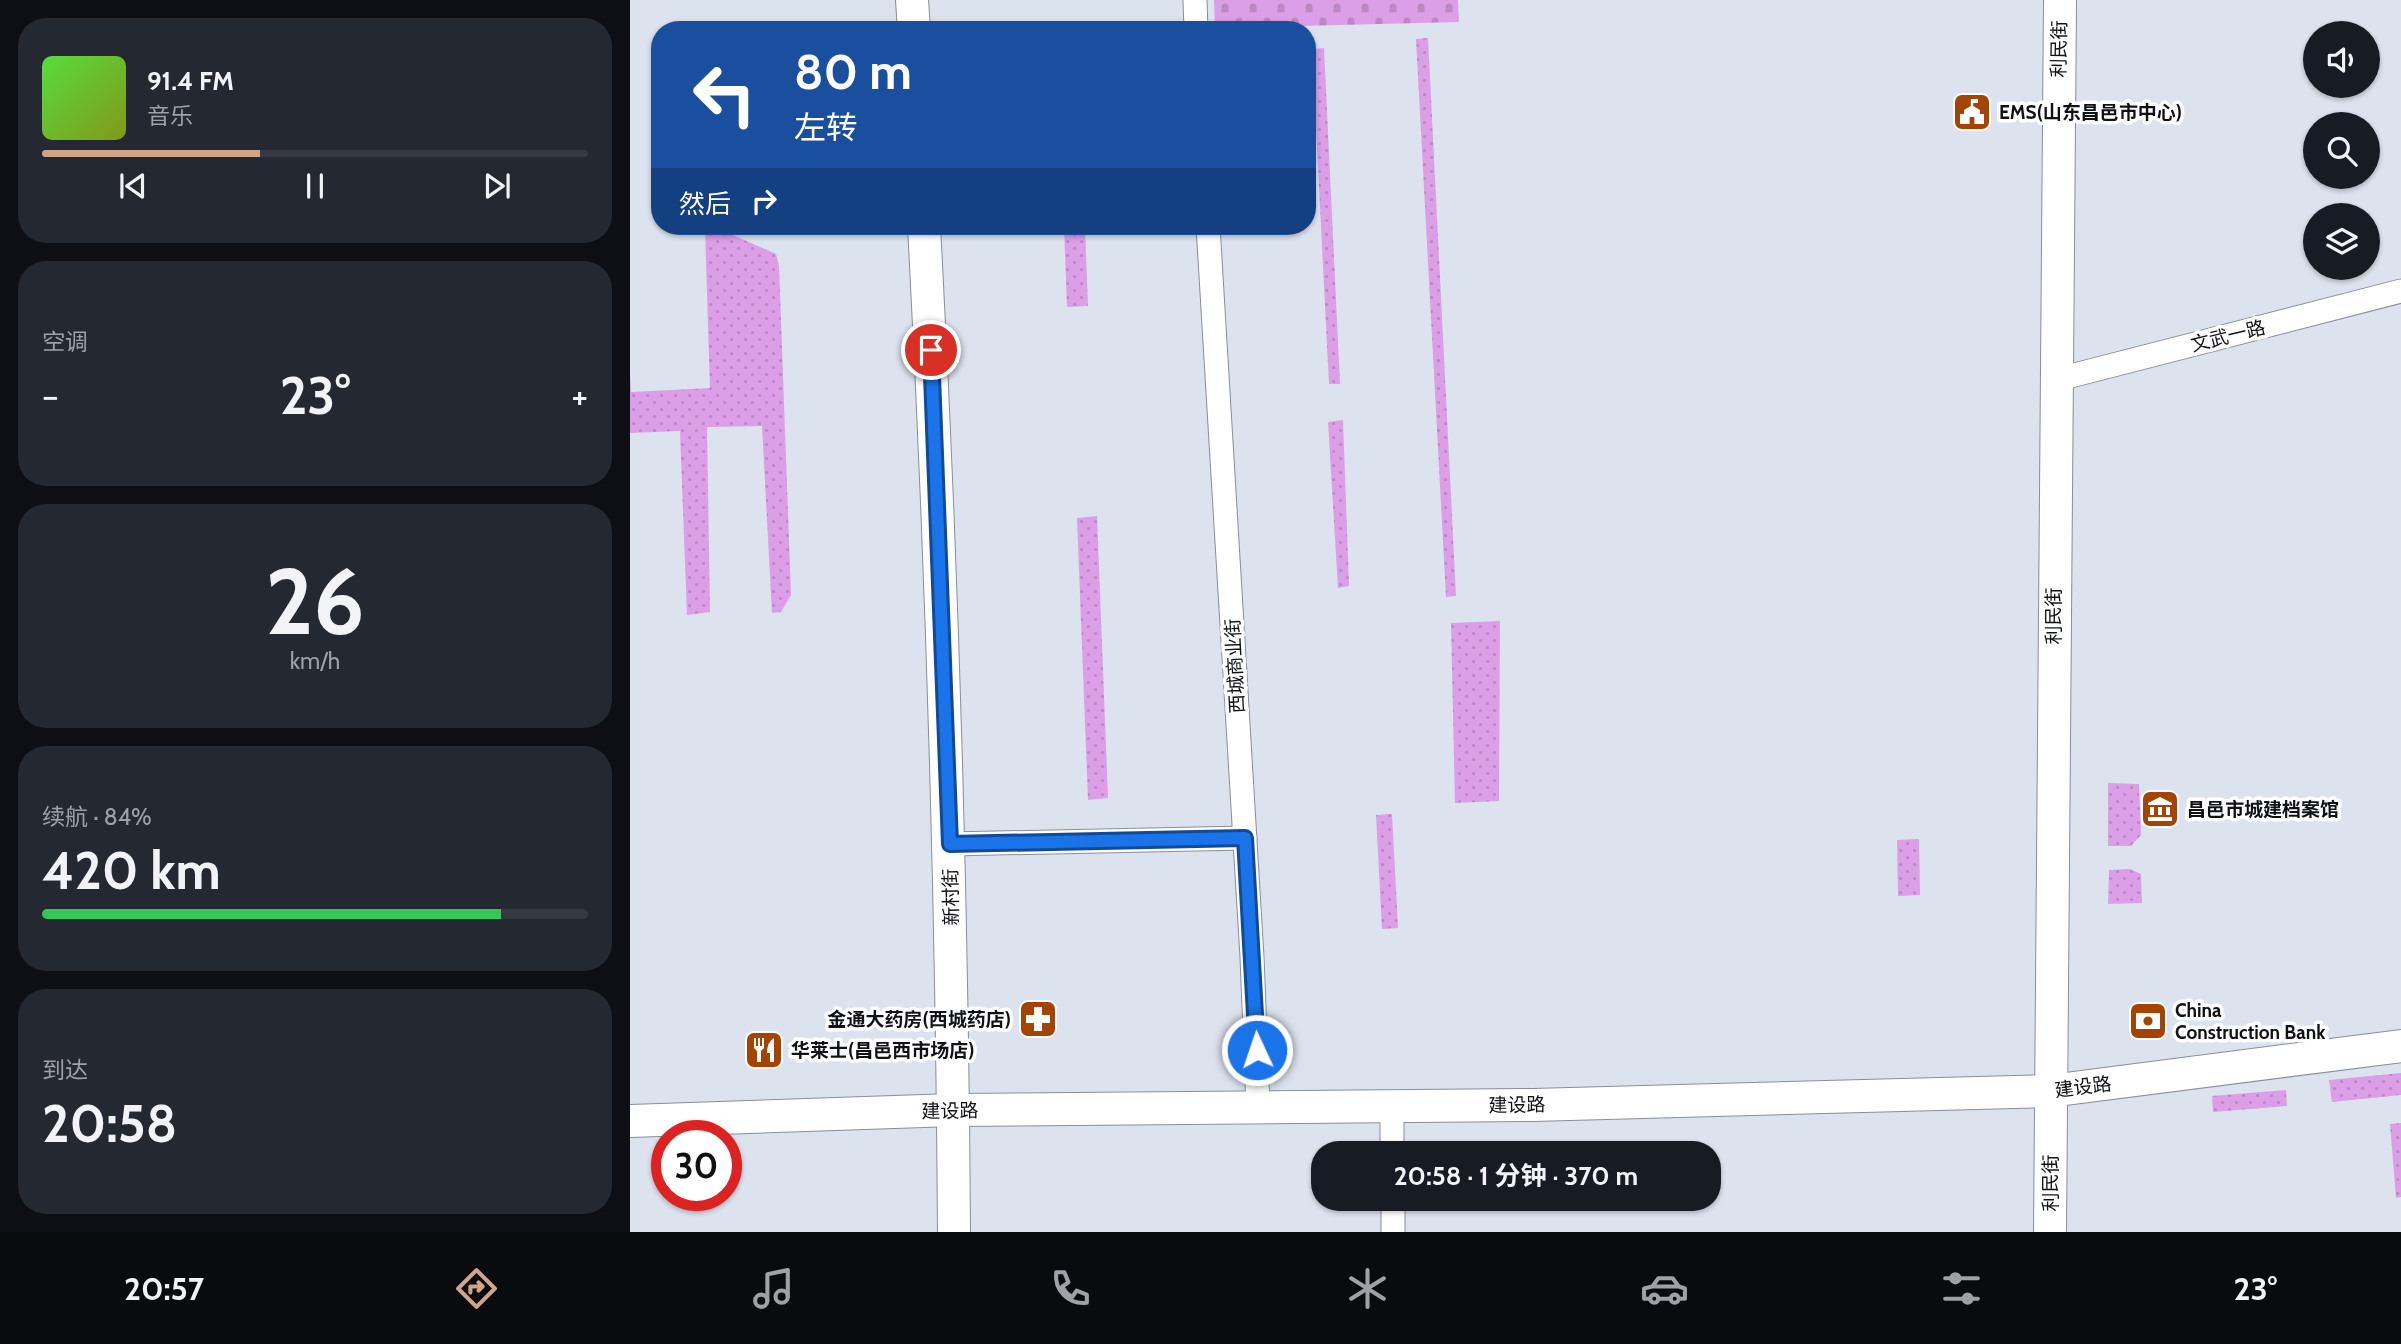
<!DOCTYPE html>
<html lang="zh">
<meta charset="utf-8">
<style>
body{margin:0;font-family:Cabin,"Noto Sans SC",sans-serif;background:#242831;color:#f1f3f6;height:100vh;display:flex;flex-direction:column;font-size:26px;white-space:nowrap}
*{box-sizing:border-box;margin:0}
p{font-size:23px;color:#9ea1a6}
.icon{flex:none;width:38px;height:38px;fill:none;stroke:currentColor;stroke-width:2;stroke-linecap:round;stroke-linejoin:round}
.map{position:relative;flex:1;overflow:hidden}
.sheet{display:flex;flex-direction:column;gap:18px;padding:18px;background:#0d0f14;width:630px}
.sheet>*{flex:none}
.banner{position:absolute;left:21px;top:21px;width:665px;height:214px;border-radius:28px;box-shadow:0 2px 5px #0004;background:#1a4fa0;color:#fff;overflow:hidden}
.fabs{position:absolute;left:1673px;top:21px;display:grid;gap:14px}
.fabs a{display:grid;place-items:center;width:77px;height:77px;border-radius:50%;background:#171b24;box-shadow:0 2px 5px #0004;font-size:35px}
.speed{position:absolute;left:21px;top:1120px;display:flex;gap:14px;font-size:35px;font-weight:700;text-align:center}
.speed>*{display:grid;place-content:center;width:91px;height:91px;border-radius:50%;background:#171b24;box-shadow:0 2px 5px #0004;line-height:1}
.speed .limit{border:10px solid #d22;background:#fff;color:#111}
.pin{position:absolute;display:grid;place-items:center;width:60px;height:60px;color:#fff;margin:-30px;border:4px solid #fff;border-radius:50%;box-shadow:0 2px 7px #0007}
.me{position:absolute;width:77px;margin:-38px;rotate:357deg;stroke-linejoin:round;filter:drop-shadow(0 0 5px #0008)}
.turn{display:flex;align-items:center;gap:24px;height:147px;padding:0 28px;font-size:32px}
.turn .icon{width:91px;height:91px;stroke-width:2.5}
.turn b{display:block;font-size:49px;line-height:60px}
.then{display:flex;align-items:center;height:66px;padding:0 28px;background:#0003;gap:14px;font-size:26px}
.big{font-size:52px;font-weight:700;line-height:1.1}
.sheet .widget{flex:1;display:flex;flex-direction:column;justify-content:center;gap:10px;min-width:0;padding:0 24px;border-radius:28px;background:#242831}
.sheet .dial{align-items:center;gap:0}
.dial b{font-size:91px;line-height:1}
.song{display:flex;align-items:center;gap:21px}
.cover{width:84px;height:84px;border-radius:10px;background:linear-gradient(135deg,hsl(110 70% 55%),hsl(70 70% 35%))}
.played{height:7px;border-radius:4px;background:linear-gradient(90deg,#cfa489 40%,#363941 40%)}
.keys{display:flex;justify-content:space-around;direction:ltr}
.heat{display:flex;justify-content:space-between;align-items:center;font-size:38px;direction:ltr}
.charge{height:10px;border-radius:5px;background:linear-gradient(90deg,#34c759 84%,#363941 0)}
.trip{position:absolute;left:681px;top:1141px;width:410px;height:70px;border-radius:28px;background:#171b24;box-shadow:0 2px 5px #0004;font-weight:700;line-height:70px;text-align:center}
.dock{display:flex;height:112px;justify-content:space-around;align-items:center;background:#090b0e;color:#9ea1a6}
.dock .icon{width:49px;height:49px}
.dock .selected{color:#cfa489}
.dock b{font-size:32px;color:#f1f3f6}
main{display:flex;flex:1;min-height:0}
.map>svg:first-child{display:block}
.cemetery{fill:url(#cemetery-stones)}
.garden{fill:url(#garden-dots)}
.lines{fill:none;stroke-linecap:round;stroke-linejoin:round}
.street-casing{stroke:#898e99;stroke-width:25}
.secondary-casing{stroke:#898e99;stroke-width:34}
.street{stroke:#fff;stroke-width:23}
.secondary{stroke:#fff;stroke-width:32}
.route-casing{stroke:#114b97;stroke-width:18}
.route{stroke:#1a73e8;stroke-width:12}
.labels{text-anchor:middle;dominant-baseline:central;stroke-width:7;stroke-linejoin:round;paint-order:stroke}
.street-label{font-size:19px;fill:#101115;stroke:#fff}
.poi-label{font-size:19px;font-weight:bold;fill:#101115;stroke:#fff;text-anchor:start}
</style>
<main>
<section class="sheet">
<div class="widget">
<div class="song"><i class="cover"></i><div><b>91.4 FM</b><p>音乐</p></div></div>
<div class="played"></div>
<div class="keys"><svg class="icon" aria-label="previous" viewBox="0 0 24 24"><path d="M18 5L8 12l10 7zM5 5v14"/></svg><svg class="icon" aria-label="pause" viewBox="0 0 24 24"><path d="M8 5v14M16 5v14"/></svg><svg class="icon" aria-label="next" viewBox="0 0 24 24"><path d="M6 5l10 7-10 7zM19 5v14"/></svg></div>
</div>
<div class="widget"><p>空调</p>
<div class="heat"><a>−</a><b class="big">23°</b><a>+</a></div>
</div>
<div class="widget dial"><b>26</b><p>km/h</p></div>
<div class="widget"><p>续航 · 84%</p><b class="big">420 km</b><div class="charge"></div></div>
<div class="widget"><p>到达</p><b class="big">20:58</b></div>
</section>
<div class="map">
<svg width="1771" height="1232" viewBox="0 0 1771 1232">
<defs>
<pattern id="cemetery-stones" width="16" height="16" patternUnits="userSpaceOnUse" patternTransform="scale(1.75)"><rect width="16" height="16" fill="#dd9ee8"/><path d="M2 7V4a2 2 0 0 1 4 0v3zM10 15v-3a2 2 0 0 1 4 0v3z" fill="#bd87c6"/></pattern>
<pattern id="garden-dots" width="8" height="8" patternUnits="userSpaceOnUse" patternTransform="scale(1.75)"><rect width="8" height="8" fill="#dd9ee8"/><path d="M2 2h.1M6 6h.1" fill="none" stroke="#bd87c6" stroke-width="1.8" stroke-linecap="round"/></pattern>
</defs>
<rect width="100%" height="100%" fill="#dce2ee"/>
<polygon class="cemetery" points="584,0 828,0 829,22 585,28"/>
<g class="garden">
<polygon points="798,38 826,596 816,597 786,39"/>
<polygon points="694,48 710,384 699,384 682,49"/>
<polygon points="434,226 455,226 458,306 437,307"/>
<polygon points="85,227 146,254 149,266 161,595 151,612 142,613 132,426 77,427 80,612 57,615 50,431 0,433 0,372 1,392 80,388 75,229"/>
<polygon points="713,420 719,586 708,588 698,422"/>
<polygon points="467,516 478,798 458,800 447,518"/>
<polygon points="870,621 869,801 825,803 821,623"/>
<polygon points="1478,783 1509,784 1511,835 1501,846 1478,846"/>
<polygon points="762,814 768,928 752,929 746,815"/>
<polygon points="1289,839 1290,895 1268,896 1267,840"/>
<polygon points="1500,869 1511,874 1512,903 1478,904 1479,870"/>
<polygon points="1771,1073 1771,1095 1702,1102 1699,1080"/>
<polygon points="1656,1090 1657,1106 1583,1112 1582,1096"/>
<polygon points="1771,1123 1771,1197 1766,1198 1760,1124"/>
</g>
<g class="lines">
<defs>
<g id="street">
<polyline points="565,0 566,30"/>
<polyline points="578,226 622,957 628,1107"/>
<polyline points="1425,380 1771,291"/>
<polyline points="320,844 615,838"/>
<polyline points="762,1107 762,1153"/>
<polyline points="763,1199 763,1232"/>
</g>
<g id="secondary">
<polyline points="282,0 284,30"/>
<path d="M294 226C312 561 322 896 324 1232"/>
<polyline points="0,1121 323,1110 903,1105 1420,1091 1771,1046"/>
<polyline points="1420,1232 1430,0"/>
</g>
</defs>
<use href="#street" class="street-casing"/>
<use href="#secondary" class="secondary-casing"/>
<use href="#street" class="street"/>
<use href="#secondary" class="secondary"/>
</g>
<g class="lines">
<defs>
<polyline id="route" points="301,350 320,844 615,838 627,1050"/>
</defs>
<use href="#route" class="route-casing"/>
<use href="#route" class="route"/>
</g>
<defs>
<symbol id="civic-square" viewBox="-11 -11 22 22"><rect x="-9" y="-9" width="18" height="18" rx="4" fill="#a54303" stroke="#fff"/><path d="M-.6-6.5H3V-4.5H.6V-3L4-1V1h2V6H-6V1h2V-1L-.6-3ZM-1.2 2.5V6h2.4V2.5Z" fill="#fff"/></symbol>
<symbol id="museum-square" viewBox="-11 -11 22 22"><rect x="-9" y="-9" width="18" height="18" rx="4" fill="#a54303" stroke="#fff"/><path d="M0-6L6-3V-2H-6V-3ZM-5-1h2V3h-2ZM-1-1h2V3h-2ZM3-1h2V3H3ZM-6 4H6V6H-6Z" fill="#fff"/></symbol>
<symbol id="pharmacy-square" viewBox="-11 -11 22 22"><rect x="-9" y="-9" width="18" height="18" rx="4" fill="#a54303" stroke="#fff"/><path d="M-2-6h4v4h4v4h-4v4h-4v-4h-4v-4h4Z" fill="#fff"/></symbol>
<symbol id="bank-square" viewBox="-11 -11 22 22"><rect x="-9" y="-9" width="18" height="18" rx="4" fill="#a54303" stroke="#fff"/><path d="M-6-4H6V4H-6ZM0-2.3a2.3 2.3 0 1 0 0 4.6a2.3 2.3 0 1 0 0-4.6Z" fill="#fff"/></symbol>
<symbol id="restaurant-square" viewBox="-11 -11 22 22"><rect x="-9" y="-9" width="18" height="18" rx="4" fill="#a54303" stroke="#fff"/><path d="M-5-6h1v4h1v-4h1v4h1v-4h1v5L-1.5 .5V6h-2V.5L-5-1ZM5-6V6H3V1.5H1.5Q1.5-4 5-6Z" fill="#fff"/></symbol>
</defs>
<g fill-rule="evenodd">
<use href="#civic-square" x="1320" y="90" width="44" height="44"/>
<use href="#museum-square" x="1508" y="787" width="44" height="44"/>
<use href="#pharmacy-square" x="386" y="997" width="44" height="44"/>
<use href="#bank-square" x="1496" y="999" width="44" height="44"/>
<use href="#restaurant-square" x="112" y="1028" width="44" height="44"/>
</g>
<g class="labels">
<g class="street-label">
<text transform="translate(1429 49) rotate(-89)">利民街</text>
<text transform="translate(1598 336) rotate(-14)">文武一路</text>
<text transform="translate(1423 616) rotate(-90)">利民街</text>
<text transform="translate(605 666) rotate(-93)">西城商业街</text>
<text transform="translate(321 897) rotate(-91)">新村街</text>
<text transform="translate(1453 1087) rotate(-7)">建设路</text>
<text transform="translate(887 1105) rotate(-1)">建设路</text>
<text transform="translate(320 1111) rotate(-1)">建设路</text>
<text transform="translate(1420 1183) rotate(-90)">利民街</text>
</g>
<g class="poi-label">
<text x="1369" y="112">EMS(山东昌邑市中心)</text>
<text x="1557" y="809">昌邑市城建档案馆</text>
<text x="1545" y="1010">China<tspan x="1545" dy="22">Construction Bank</tspan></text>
<text x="381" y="1019" text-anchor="end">金通大药房(西城药店)</text>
<text x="161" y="1050">华莱士(昌邑西市场店)</text>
</g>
</g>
</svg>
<div class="fabs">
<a><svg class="icon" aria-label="sound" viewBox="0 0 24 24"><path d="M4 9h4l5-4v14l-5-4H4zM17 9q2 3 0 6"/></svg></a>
<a><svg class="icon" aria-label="search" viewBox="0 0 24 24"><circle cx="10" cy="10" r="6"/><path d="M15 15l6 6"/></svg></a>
<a><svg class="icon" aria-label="layers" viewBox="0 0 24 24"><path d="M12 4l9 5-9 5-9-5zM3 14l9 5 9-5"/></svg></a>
</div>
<div class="speed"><div class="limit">30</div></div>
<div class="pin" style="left:301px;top:350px;background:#d93025"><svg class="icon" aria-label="arrive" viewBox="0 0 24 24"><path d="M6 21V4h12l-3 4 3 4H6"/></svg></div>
<svg class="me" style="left:627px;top:1050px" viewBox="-20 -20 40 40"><circle r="17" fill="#1a73e8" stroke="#fff" stroke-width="3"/><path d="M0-11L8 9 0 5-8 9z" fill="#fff"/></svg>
<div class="trip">20:58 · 1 分钟 · 370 m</div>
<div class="banner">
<div class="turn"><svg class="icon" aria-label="left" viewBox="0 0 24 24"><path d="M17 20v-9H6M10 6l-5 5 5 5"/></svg><div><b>80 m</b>左转</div></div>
<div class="then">然后<svg class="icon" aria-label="right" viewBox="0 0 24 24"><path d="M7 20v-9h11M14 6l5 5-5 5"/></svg></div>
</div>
</div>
</main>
<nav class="dock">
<b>20:57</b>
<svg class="icon selected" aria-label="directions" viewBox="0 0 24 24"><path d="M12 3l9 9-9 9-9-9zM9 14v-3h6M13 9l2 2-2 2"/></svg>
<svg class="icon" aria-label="music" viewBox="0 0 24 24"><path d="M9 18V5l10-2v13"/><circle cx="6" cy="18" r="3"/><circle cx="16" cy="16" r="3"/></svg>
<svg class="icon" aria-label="phone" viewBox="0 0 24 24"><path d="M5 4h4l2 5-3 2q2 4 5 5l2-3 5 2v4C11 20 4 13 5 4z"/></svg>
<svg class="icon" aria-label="climate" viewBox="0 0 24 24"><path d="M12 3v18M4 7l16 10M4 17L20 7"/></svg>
<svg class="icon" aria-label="car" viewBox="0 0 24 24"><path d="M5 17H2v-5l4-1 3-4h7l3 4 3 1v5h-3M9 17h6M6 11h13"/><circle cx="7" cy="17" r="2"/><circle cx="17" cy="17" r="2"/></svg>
<svg class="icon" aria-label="filters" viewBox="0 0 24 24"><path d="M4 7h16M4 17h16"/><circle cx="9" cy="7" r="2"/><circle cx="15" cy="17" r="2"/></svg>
<b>23°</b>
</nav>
